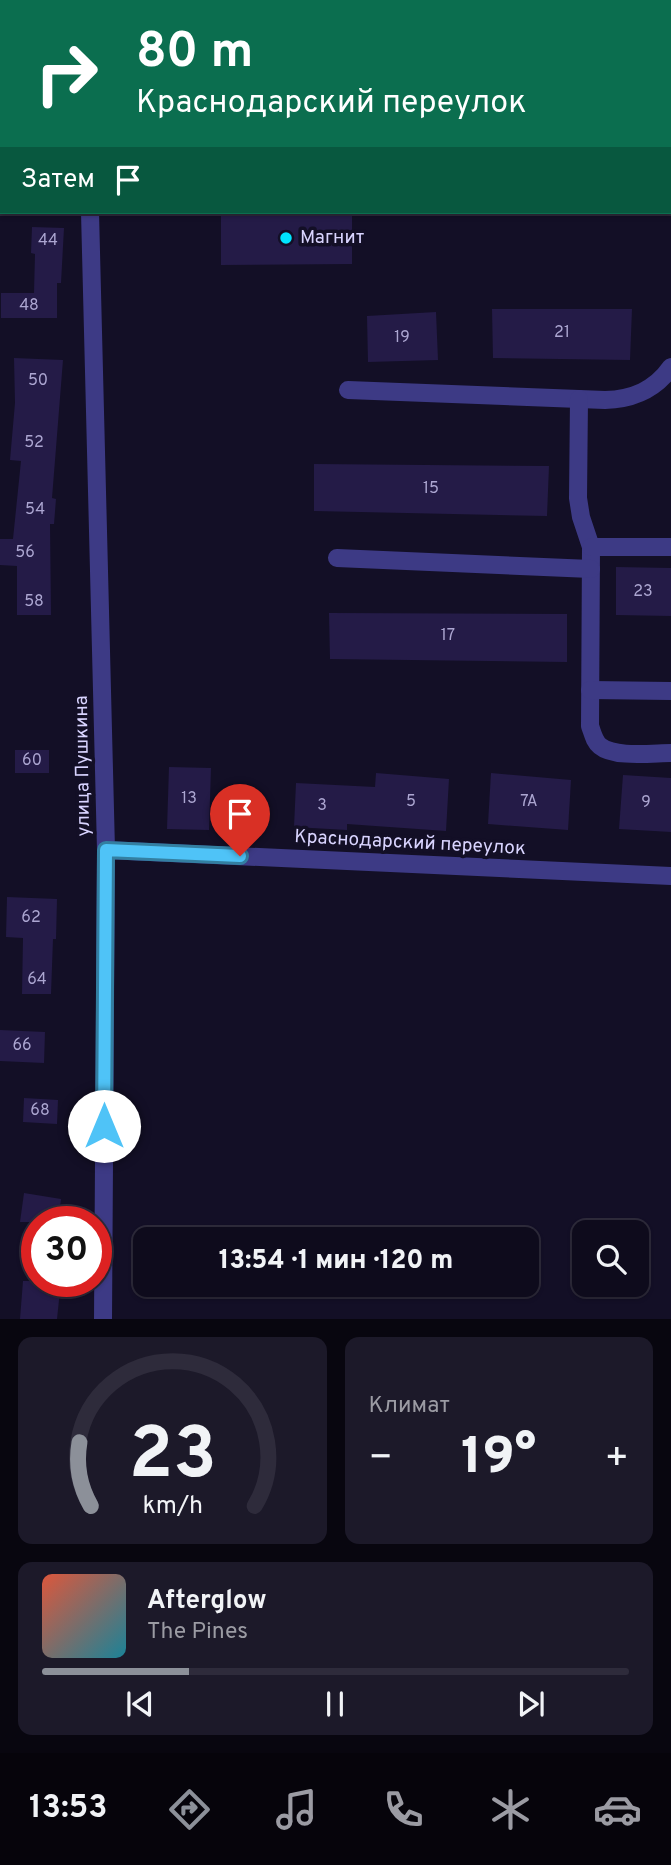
<!DOCTYPE html>
<html lang="ru">
<meta charset="utf-8">
<style>
body{margin:0;font-family:Overpass,sans-serif;background:#1c1929;color:#f1f3f6;height:100vh;display:flex;flex-direction:column;font-size:26px;white-space:nowrap}
*{box-sizing:border-box;margin:0}
p{font-size:23px;color:#9b9ba3}
.icon{flex:none;width:38px;height:38px;fill:none;stroke:currentColor;stroke-width:2;stroke-linecap:round;stroke-linejoin:round}
.map{position:relative;height:1319px;overflow:hidden}
.side{display:flex;flex-direction:column;gap:18px;padding:18px;background:#08060f;flex:1}
.side>*{flex:none}
.hud{position:absolute;left:0px;top:0px;width:672px;height:214px;box-shadow:0 2px 5px #0004,0 0 0 2px #2e2b3b;background:#0b6e4f;color:#fff;overflow:hidden}
.tools{position:absolute;left:572px;top:1220px;display:grid;gap:14px}
.tools a{display:grid;place-items:center;width:77px;height:77px;border-radius:14px;background:#0e0b1c;box-shadow:0 2px 5px #0004,0 0 0 2px #2e2b3b;font-size:35px}
.speed{position:absolute;left:21px;top:1206px;display:flex;gap:14px;font-size:35px;font-weight:700;text-align:center}
.speed>*{display:grid;place-content:center;width:91px;height:91px;border-radius:50%;background:#0e0b1c;box-shadow:0 2px 5px #0004,0 0 0 2px #2e2b3b;line-height:1}
.speed .limit{border:10px solid #d22;background:#fff;color:#111}
.pin{position:absolute;display:grid;place-items:center;width:60px;height:60px;color:#fff;margin:-72px -30px;border-radius:50% 50% 50% 0;rotate:-45deg;box-shadow:0 0 7px #0007}
.pin .icon{rotate:45deg}
.me{position:absolute;width:77px;margin:-38px;rotate:0deg;stroke-linejoin:round;filter:drop-shadow(0 0 5px #0008)}
.turn{display:flex;align-items:center;gap:24px;height:147px;padding:0 21px;font-size:32px}
.turn .icon{width:91px;height:91px;stroke-width:2.5}
.turn b{display:block;font-size:49px;line-height:60px}
.then{display:flex;align-items:center;height:66px;padding:0 21px;background:#0003;gap:14px;font-size:26px}
.big{font-size:52px;font-weight:800;line-height:1.1}
.side .card{flex:1;display:flex;flex-direction:column;justify-content:center;gap:10px;min-width:0;padding:0 24px;border-radius:14px;background:#1c1929}
.side .dial{align-items:center;gap:0}
.dial svg{height:182px;overflow:visible;fill:none;stroke:#2e2b3b;stroke-width:7;stroke-linecap:round;text-anchor:middle}
.dial text{fill:#f1f3f6;stroke:none}
.song{display:flex;align-items:center;gap:21px}
.cover{width:84px;height:84px;border-radius:10px;background:linear-gradient(135deg,hsl(10 70% 55%),hsl(190 70% 35%))}
.played{height:7px;border-radius:4px;background:linear-gradient(90deg,#8c9099 25%,#2e2b3b 25%)}
.keys{display:flex;justify-content:space-around;direction:ltr}
.heat{display:flex;justify-content:space-between;align-items:center;font-size:38px;direction:ltr}
.side .tiles{flex:1;display:grid;gap:18px;grid-template-columns:1fr 1fr}
.card:last-child{grid-column:span 2}
.trip{position:absolute;left:133px;top:1227px;width:406px;height:70px;border-radius:14px;background:#0e0b1c;box-shadow:0 2px 5px #0004,0 0 0 2px #2e2b3b;font-weight:800;line-height:70px;text-align:center}
.tabs{display:flex;height:112px;justify-content:space-around;align-items:center;background:#06040b;color:#9b9ba3}
.tabs .icon{width:49px;height:49px}
.tabs .current{color:#8c9099}
.tabs b{font-size:32px;color:#f1f3f6}
.map>svg:first-child{display:block}
.building{fill:#241b47}
.lines{fill:none;stroke-linecap:round;stroke-linejoin:round}
.minor{stroke:#3d3a85;stroke-width:18}
.route-casing{stroke:#337fa1;stroke-width:18}
.route{stroke:#4fc3f7;stroke-width:12}
.poi-dot{fill:#00e5ff;stroke:#130f26;stroke-width:2.5}
.labels{text-anchor:middle;dominant-baseline:central;stroke-width:7;stroke-linejoin:round;paint-order:stroke}
.number-label{font-size:16px;fill:#aca6d1}
.poi-label{font-size:19px;fill:#d9d4ff;stroke:#130f26;text-anchor:start}
.street-label{font-size:19px;fill:#d9d4ff;stroke:#130f26}
</style>
<div class="map">
<svg width="671" height="1319" viewBox="0 0 671 1319">
<rect width="100%" height="100%" fill="#130f26"/>
<g class="building">
<polygon points="221,212 352,212 352,264 221,265"/>
<polygon points="32,227 64,228 61,283 57,283 57,318 1,318 1,293 34,293 35,254 31,253"/>
<polygon points="492,309 632,309 630,360 493,358"/>
<polygon points="436,312 438,360 368,362 367,316"/>
<polygon points="14,358 63,360 52,498 56,499 54,524 50,524 51,615 17,615 17,566 0,565 0,539 13,539 21,461 10,460 15,403"/>
<polygon points="314,464 549,466 547,516 314,511"/>
<polygon points="616,567 671,568 671,616 616,615"/>
<polygon points="329,613 567,614 567,662 330,659"/>
<rect x="15" y="750" width="34" height="23"/>
<polygon points="169,767 211,768 209,830 167,829"/>
<polygon points="376,773 449,779 446,831 347,824 347,830 294,827 296,783 375,787"/>
<polygon points="491,773 571,780 568,830 488,824"/>
<polygon points="623,775 671,778 671,832 619,829"/>
<polygon points="7,897 57,899 56,939 53,939 51,994 22,994 23,938 6,937"/>
<polygon points="0,1030 45,1032 44,1063 0,1061"/>
<polygon points="24,1098 58,1100 57,1124 23,1122"/>
<polygon points="24,1193 61,1199 58,1222 20,1222"/>
<polygon points="23,1281 61,1281 57,1319 20,1319"/>
</g>
<g class="lines">
<g class="minor">
<polyline points="85,0 85,2"/>
<polyline points="659,0 659,2"/>
<polyline points="670,173 671,184"/>
<polyline points="90,212 106,850 103,1319"/>
<path d="M348 390 605 400C633 399 655 390 671 367"/>
<path d="M579 399 578 498 581 517 591 547 590 726C593 734 594 741 600 746 614 758 653 753 671 753"/>
<polyline points="591,547 671,547"/>
<polyline points="337,558 591,569"/>
<polyline points="590,690 671,691"/>
<polyline points="106,850 671,876"/>
</g>
</g>
<g class="lines">
<defs>
<polyline id="route" points="104,1126 106,850 240,856"/>
</defs>
<use href="#route" class="route-casing"/>
<use href="#route" class="route"/>
</g>
<circle class="poi-dot" cx="286" cy="238" r="7"/>
<g class="labels">
<g class="number-label">
<text x="48" y="241">44</text>
<text x="29" y="306">48</text>
<text x="562" y="333">21</text>
<text x="402" y="338">19</text>
<text x="38" y="381">50</text>
<text x="34" y="443">52</text>
<text x="431" y="489">15</text>
<text x="35" y="510">54</text>
<text x="25" y="553">56</text>
<text x="643" y="592">23</text>
<text x="34" y="602">58</text>
<text x="448" y="636">17</text>
<text x="32" y="761">60</text>
<text x="189" y="799">13</text>
<text x="411" y="802">5</text>
<text x="529" y="802">7А</text>
<text x="646" y="803">9</text>
<text x="322" y="806">3</text>
<text x="31" y="918">62</text>
<text x="37" y="980">64</text>
<text x="22" y="1046">66</text>
<text x="40" y="1111">68</text>
</g>
<g class="poi-label">
<text x="300" y="238">Магнит</text>
</g>
<g class="street-label">
<text transform="translate(83 766) rotate(-91)">улица Пушкина</text>
<text transform="translate(410 843) rotate(3)">Краснодарский переулок</text>
</g>
</g>
</svg>
<div class="tools">
<a><svg class="icon" aria-label="search" viewBox="0 0 24 24"><circle cx="10" cy="10" r="6"/><path d="M15 15l6 6"/></svg></a>
</div>
<div class="speed"><div class="limit">30</div></div>
<div class="pin" style="left:240px;top:856px;background:#d93025"><svg class="icon" aria-label="arrive" viewBox="0 0 24 24"><path d="M6 21V4h12l-3 4 3 4H6"/></svg></div>
<svg class="me" style="left:104px;top:1126px" viewBox="-20 -20 40 40"><circle r="19" fill="#fff"/><path d="M0-13L10 11 0 6-10 11z" fill="#4fc3f7"/></svg>
<div class="trip">13:54 · 1 мин · 120 m</div>
<div class="hud">
<div class="turn"><svg class="icon" aria-label="right" viewBox="0 0 24 24"><path d="M7 20v-9h11M14 6l5 5-5 5"/></svg><div><b>80 m</b>Краснодарский переулок</div></div>
<div class="then">Затем<svg class="icon" aria-label="arrive" viewBox="0 0 24 24"><path d="M6 21V4h12l-3 4 3 4H6"/></svg></div>
</div>
</div>
<section class="side">
<div class="tiles">
<div class="card dial"><svg viewBox="0 0 100 80">
<path d="M14 69A42 42 0 1 1 86 69"/>
<path d="M14 69A42 42 0 0 1 9 41" stroke="#8c9099"/>
<text x="50" y="56" font-size="32" font-weight="700">23</text>
<text x="50" y="72" font-size="11">km/h</text>
</svg></div>
<div class="card"><p>Климат</p>
<div class="heat"><a>−</a><b class="big">19°</b><a>+</a></div>
</div>
<div class="card">
<div class="song"><i class="cover"></i><div><b>Afterglow</b><p>The Pines</p></div></div>
<div class="played"></div>
<div class="keys"><svg class="icon" aria-label="previous" viewBox="0 0 24 24"><path d="M18 5L8 12l10 7zM5 5v14"/></svg><svg class="icon" aria-label="pause" viewBox="0 0 24 24"><path d="M8 5v14M16 5v14"/></svg><svg class="icon" aria-label="next" viewBox="0 0 24 24"><path d="M6 5l10 7-10 7zM19 5v14"/></svg></div>
</div>
</div>
</section>
<nav class="tabs">
<b>13:53</b>
<svg class="icon current" aria-label="directions" viewBox="0 0 24 24"><path d="M12 3l9 9-9 9-9-9zM9 14v-3h6M13 9l2 2-2 2"/></svg>
<svg class="icon" aria-label="music" viewBox="0 0 24 24"><path d="M9 18V5l10-2v13"/><circle cx="6" cy="18" r="3"/><circle cx="16" cy="16" r="3"/></svg>
<svg class="icon" aria-label="phone" viewBox="0 0 24 24"><path d="M5 4h4l2 5-3 2q2 4 5 5l2-3 5 2v4C11 20 4 13 5 4z"/></svg>
<svg class="icon" aria-label="climate" viewBox="0 0 24 24"><path d="M12 3v18M4 7l16 10M4 17L20 7"/></svg>
<svg class="icon" aria-label="car" viewBox="0 0 24 24"><path d="M5 17H2v-5l4-1 3-4h7l3 4 3 1v5h-3M9 17h6M6 11h13"/><circle cx="7" cy="17" r="2"/><circle cx="17" cy="17" r="2"/></svg>
</nav>
